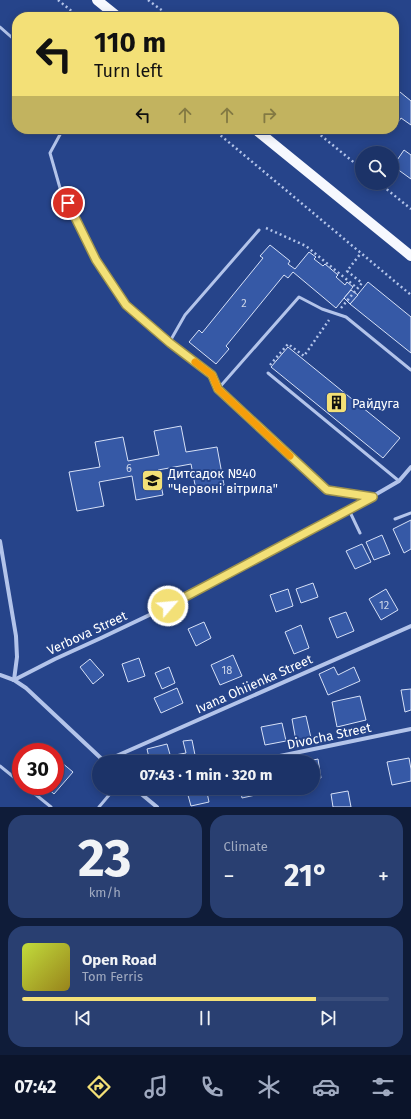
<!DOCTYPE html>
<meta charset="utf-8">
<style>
body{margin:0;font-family:"Fira Sans",sans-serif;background:#293f71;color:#f1f3f6;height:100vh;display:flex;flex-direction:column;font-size:15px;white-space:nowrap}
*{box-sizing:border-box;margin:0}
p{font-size:13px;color:#a0aac0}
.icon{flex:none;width:22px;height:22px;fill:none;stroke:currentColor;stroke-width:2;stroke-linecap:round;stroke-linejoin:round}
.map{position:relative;height:807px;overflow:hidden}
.drawer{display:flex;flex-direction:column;gap:8px;padding:8px;background:#0f1c39;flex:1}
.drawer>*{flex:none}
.banner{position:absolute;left:12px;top:12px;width:387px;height:122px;border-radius:16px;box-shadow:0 2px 10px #0003,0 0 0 1px #3a4e7c;background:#f3e077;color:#111;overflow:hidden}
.controls{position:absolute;left:355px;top:146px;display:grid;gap:8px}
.controls a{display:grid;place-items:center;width:44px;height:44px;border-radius:50%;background:#1c3368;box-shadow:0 2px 10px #0003,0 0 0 1px #3a4e7c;font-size:20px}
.speed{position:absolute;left:12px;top:743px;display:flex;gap:8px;font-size:20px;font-weight:700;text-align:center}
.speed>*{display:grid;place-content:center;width:52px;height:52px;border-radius:50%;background:#1c3368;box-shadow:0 2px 10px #0003,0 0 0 1px #3a4e7c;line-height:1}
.speed .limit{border:6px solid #d22;background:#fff;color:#111}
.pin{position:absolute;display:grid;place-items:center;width:34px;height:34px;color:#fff;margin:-17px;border:2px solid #fff;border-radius:50%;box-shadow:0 1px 4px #0007}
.me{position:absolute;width:44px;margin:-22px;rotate:63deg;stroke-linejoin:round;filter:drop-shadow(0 0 3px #0008)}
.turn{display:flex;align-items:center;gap:14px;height:84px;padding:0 16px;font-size:18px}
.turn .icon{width:52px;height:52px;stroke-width:2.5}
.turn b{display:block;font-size:28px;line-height:34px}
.lanes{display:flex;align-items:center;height:38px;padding:0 16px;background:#0003;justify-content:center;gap:20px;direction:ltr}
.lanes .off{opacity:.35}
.big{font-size:30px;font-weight:700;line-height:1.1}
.drawer .card{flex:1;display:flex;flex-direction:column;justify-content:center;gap:6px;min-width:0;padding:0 14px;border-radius:16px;background:#293f71}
.drawer .dial{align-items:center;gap:0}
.dial b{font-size:52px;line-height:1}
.song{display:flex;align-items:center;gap:12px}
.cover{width:48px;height:48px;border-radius:6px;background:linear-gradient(135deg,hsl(70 70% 55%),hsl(50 70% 35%))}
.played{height:4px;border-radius:2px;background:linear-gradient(90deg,#f3e077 80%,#3a4e7c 80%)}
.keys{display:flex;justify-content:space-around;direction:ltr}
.heat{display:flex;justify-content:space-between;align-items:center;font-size:22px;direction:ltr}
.drawer .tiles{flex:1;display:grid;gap:8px;grid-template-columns:1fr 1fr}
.card:last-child{grid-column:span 2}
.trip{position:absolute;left:92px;top:755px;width:228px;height:40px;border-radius:20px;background:#1c3368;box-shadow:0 2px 10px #0003,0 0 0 1px #3a4e7c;font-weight:700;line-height:40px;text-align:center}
.menu{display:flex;height:64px;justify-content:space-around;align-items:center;background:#0b142a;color:#a0aac0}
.menu .icon{width:28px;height:28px}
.menu .selected{color:#f3e077}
.menu b{font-size:18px;color:#f1f3f6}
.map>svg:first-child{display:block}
.building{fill:#3659a6;stroke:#d7e1f7}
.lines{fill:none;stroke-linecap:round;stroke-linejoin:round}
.path{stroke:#b3c4ea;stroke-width:2.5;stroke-dasharray:2 3;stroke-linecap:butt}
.lane{stroke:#b3c4ea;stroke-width:3}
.street{stroke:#b3c4ea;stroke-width:4}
.primary{stroke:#f6f8fe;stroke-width:10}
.route-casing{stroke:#9e924d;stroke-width:10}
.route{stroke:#f3e077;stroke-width:7}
.slow{stroke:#f59e0b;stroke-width:7}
.labels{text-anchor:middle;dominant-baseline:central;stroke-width:4;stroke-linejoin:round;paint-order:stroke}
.number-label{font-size:11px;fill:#cdd6e9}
.poi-label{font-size:13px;fill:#fff;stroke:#26448a;text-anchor:start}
.street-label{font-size:13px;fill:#fff;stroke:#26448a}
</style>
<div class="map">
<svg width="411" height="807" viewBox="0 0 411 807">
<rect width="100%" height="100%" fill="#26448a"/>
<g class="building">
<polygon points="400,92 411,101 411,125 401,118 399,121 394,117 394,100"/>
<polygon points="404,150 411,155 411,179 393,166"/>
<polygon points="270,245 290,261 288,264 295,269 309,252 316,257 314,259 323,266 325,264 338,275 336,277 345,285 347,282 353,287 336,308 293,272 288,278 284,275 226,346 229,349 216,364 189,342 199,330 202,333 263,258 260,256"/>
<polygon points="368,282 411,317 411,353 350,304"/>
<polygon points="351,290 358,295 350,304 344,298"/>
<polygon points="288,347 400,438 383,458 271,367"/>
<polygon points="181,426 186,452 217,447 224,485 196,490 191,464 158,470 163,495 136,500 132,476 99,482 104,506 77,511 69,472 100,467 95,442 123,437 128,461 159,455 154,431"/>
<polygon points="411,520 411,549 404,553 393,529"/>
<polygon points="382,535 390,554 374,560 366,542"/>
<polygon points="362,544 371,562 355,569 346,551"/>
<polygon points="313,583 318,597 301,603 296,589"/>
<polygon points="288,589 293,606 276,612 270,595"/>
<polygon points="386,589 398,610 381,620 369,599"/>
<polygon points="346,612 354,631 337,638 329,618"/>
<polygon points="204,622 211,638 196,646 188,629"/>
<polygon points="301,625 309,648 294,654 285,632"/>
<polygon points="233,655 242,676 220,685 211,665"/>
<polygon points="139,658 145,676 128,682 122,664"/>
<polygon points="90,659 104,675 93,684 80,667"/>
<polygon points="169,667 175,683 162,689 155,673"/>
<polygon points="334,667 338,675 354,667 360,681 328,695 319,674"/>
<polygon points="177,688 183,703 161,713 154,698"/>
<polygon points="411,689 411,710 405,712 401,690"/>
<polygon points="360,696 366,720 337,727 332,702"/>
<polygon points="306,716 311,738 296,741 292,719"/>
<polygon points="282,723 286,741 265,745 261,727"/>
<polygon points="192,740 196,760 188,762 176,762 175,755 186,753 183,741"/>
<polygon points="167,744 171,758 158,762 150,762 147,749"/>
<polygon points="55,757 73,772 54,794 45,786 55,786"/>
<polygon points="409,758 411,769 411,781 392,785 387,762"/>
<polygon points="318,759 321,778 313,779 313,762 304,762"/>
<polygon points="186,788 206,788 209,802 191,806"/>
<polygon points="240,788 259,788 260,794 242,798"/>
<polygon points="348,791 351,807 333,807 331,794"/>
</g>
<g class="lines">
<g class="path">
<polyline points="58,0 79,17"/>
<polyline points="148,0 171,17"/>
<polyline points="213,129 411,295"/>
<polyline points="313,129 362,169"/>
<polyline points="379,183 411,209"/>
<polyline points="266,228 306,246 357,288"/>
<polyline points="341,308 362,283 347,271 361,253"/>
<polyline points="270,365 288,344 304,356 329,320"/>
</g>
<g class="lane">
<polyline points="0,27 17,42"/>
<polyline points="63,129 50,153 60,188 96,260 126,305 169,343 212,375 218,389 327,490 371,497"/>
<polyline points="169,343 185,315 259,230"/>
<polyline points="268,373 399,481"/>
<polyline points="218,389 299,297 322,309 346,317 411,370"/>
<polyline points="349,510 360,533"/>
<polyline points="395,519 411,513"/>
<polyline points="0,766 21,783"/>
<polyline points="25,786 51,807"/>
<polyline points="99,807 115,788"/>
</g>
<g class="street">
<polyline points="0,541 16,636 17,657 14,680"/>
<polyline points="0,675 14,680 26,688 105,762"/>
<polyline points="14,680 55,659 101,638 181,600 349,510 399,481 411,467"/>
<polyline points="105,761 411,626"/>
<polyline points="251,762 411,729"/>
<polyline points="134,788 157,807"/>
<polyline points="139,792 147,788"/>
</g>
<g class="primary">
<polyline points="97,0 118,17"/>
<polyline points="255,129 411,256"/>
</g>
</g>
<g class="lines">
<defs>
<polyline id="route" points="68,203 96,260 126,305 170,343 212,375 218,389 327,490 373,497 168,606"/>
</defs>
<use href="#route" class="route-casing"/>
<use href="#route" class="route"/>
<polyline class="slow" points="195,362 212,375 218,389 290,456"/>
</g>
<defs>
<symbol id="building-square" viewBox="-11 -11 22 22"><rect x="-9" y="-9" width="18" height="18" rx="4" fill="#f3e077" stroke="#26448a"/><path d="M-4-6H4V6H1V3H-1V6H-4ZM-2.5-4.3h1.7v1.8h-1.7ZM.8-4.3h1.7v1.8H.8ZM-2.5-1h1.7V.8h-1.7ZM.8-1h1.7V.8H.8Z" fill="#111"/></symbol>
<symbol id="school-square" viewBox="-11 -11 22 22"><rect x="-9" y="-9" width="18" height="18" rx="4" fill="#f3e077" stroke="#26448a"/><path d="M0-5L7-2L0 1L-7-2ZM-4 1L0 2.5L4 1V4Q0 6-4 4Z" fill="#111"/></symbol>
</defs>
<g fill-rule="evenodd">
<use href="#building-square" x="324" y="390" width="25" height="25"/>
<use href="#school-square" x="140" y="468" width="25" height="25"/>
</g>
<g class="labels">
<g class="number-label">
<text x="244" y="303">2</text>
<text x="129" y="468">6</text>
<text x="384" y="605">12</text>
<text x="227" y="670">18</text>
</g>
<g class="poi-label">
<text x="352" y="403">Райдуга</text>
<text x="168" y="473">Дитсадок №40<tspan x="168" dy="15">"Червоні вітрила"</tspan></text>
</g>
<g class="street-label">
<text transform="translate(87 633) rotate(-25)">Verbova Street</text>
<text transform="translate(254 684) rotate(-24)">Ivana Ohiienka Street</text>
<text transform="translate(329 736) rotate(-12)">Divocha Street</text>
</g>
</g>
</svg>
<div class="controls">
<a><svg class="icon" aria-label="search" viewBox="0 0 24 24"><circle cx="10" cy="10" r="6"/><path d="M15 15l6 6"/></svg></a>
</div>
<div class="speed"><div class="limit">30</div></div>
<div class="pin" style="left:68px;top:203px;background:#d93025"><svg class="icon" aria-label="arrive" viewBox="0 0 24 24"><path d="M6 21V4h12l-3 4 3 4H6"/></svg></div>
<svg class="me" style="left:168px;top:606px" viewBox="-20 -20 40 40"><circle r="17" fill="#f3e077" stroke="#fff" stroke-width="3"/><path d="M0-11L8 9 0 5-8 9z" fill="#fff"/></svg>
<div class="trip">07:43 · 1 min · 320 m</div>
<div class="banner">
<div class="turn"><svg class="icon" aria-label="left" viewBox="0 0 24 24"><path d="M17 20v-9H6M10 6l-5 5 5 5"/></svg><div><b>110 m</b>Turn left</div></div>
<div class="lanes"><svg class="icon" aria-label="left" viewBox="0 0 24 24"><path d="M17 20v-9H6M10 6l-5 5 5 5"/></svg><svg class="icon off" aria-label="ahead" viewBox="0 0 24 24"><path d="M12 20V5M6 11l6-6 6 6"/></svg><svg class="icon off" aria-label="ahead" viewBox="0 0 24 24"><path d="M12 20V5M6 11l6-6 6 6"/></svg><svg class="icon off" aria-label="right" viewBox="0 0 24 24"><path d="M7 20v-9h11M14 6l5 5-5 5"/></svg></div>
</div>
</div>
<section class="drawer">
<div class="tiles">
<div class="card dial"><b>23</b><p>km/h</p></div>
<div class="card"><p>Climate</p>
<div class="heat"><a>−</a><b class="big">21°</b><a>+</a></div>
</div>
<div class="card">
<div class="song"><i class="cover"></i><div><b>Open Road</b><p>Tom Ferris</p></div></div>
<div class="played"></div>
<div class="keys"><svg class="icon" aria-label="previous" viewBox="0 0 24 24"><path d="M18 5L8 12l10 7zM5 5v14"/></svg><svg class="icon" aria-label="pause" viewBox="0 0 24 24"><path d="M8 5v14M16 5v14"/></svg><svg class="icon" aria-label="next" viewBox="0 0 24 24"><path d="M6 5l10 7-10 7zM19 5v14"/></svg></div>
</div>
</div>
</section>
<nav class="menu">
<b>07:42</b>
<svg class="icon selected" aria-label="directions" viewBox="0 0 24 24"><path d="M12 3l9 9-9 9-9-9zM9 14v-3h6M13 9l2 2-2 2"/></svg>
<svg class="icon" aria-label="music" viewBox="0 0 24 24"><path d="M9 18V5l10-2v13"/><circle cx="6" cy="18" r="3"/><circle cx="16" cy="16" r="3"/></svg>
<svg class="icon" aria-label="phone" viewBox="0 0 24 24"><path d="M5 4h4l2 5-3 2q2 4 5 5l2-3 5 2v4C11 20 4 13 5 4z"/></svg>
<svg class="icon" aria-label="climate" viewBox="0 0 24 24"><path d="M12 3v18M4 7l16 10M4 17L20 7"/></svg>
<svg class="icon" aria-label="car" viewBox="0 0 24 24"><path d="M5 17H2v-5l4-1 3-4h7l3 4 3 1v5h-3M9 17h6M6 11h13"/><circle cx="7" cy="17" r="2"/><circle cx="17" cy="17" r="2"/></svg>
<svg class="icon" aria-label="filters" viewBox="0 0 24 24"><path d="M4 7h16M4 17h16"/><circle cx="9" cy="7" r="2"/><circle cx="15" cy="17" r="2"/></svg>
</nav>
